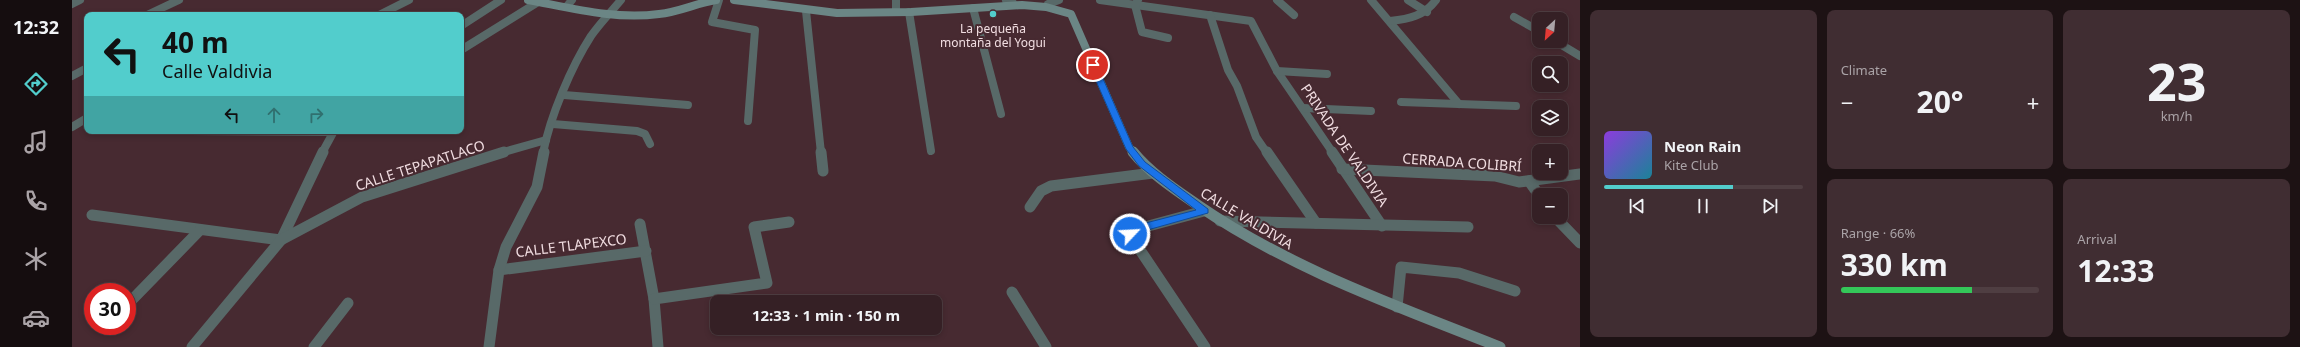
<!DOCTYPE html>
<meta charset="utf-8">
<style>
body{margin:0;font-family:"Noto Sans",sans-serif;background:#402d32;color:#f1f3f6;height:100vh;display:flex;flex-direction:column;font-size:15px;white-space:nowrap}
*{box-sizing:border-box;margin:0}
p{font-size:13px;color:#aaa3a7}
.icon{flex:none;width:22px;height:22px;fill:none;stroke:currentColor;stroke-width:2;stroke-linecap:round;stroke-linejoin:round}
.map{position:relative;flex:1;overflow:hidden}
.drawer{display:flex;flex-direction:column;gap:10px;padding:10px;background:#1d1214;width:720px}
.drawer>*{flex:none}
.hud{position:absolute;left:12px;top:12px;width:380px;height:122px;border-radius:8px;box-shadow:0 2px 6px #0003,0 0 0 1px #4f3e42;background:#52cdcc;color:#111;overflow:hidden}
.needle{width:26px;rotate:206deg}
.tools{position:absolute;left:1460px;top:12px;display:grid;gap:8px}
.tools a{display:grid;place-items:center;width:36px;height:36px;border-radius:8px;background:#352025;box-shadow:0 2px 6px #0003,0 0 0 1px #4f3e42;font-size:20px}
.speed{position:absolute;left:12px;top:283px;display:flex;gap:8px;font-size:20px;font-weight:700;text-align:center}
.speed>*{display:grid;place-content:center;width:52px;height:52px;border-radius:50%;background:#352025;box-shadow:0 2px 6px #0003,0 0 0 1px #4f3e42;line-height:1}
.speed .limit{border:6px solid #d22;background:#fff;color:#111}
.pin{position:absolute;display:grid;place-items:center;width:34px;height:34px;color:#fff;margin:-17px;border:2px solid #fff;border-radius:50%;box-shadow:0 1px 4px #0007}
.me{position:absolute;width:44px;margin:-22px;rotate:65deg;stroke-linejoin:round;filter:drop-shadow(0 0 3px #0008)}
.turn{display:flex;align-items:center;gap:14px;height:84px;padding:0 12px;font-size:18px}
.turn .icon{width:52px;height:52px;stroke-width:2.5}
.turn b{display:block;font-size:28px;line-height:34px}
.lanes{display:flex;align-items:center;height:38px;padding:0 12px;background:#0003;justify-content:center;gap:20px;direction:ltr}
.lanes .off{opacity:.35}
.big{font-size:30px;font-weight:700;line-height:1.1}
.drawer .widget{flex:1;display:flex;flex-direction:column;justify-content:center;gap:6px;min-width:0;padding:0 14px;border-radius:8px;background:#402d32}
.drawer .dial{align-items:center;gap:0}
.dial b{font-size:52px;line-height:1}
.song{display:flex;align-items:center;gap:12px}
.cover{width:48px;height:48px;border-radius:6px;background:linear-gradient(135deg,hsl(270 70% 55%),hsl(190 70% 35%))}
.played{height:4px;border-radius:2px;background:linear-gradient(90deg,#52cdcc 65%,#4f3e42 65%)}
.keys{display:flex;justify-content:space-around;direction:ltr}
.heat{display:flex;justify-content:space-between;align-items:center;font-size:22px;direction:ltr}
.charge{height:6px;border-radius:3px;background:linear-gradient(90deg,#34c759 66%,#4f3e42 0)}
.drawer .tiles{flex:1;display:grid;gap:10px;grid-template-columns:repeat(3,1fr)}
.widget:first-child{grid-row:span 2}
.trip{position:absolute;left:638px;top:295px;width:232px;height:40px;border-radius:8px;background:#352025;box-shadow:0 2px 6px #0003,0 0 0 1px #4f3e42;font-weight:700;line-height:40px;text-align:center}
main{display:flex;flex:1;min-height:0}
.dock{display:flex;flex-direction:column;width:72px;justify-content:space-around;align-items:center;background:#150d0f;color:#aaa3a7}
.dock .icon{width:28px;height:28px}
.dock .current{color:#52cdcc}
.dock b{font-size:18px;color:#f1f3f6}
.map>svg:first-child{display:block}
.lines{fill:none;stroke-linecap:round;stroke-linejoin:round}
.street-far1{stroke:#586968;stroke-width:8}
.street{stroke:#586968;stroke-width:11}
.secondary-far1{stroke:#6b8685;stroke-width:8}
.secondary{stroke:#6b8685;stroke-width:11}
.route{fill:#1a73e8;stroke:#114b97}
.poi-dot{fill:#52cdcc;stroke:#472a31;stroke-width:1.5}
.labels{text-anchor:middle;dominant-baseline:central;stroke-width:4;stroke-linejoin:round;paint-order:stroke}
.far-poi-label{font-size:12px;fill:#f1dde1;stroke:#472a31}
.street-label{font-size:14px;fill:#f1dde1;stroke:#472a31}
</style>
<main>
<nav class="dock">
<b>12:32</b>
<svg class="icon current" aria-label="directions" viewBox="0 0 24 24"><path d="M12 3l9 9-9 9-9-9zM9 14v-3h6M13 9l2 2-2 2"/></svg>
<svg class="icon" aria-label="music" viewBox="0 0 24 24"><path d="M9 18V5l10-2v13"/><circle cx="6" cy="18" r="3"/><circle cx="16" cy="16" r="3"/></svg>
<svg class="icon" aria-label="phone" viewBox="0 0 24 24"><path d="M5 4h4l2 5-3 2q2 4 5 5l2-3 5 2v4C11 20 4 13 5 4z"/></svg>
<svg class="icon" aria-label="climate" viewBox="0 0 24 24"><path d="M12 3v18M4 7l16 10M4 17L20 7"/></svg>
<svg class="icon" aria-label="car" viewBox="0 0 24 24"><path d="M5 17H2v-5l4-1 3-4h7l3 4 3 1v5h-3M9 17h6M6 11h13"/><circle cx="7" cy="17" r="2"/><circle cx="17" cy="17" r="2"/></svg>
</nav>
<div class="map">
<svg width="1508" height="347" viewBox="0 0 1508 347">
<rect width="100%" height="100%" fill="#472a31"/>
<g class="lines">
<g class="street-far1">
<polyline points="647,0 640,22 683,30 676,121"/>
<polyline points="824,0 824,12"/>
<polyline points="934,0 941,3"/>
<polyline points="1028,0 1179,21 1205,71 1261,153"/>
<polyline points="1066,0 1063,5 1070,32 1096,38"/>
<polyline points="1205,0 1222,15"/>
<polyline points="1299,0 1387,104"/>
<polyline points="1336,0 1355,12"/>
<polyline points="0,4 8,0"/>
<polyline points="976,4 987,0"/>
<polyline points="495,6 500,0"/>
<polyline points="901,8 929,114"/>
<polyline points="734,11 749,153"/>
<polyline points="837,12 859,151"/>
<polyline points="75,15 107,0"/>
<polyline points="307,15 337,0"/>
<polyline points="1138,15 1156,70 1165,86 1184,137 1195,153"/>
<polyline points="1442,17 1467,31"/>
<path d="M1318 21C1337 19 1352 16 1364 0"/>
<polyline points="389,26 429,0"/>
<polyline points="1483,41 1508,56"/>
<polyline points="389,50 466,2"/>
<polyline points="1205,71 1255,74"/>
<polyline points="0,76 15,68"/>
<polyline points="492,95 616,105"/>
<polyline points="1329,102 1444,106"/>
<polyline points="1231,108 1299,111"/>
<polyline points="481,124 565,131 573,134 578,144"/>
<polyline points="0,127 15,118"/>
<polyline points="118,131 261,132"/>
<polyline points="250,153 262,131"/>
<polyline points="428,153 474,140"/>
<path d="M471 153C478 117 499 67 519 36 528 23 539 12 549 0"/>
</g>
<g class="street">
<polyline points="749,152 751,171"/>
<polyline points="1195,152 1244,223"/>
<polyline points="1260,152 1310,226"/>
<polyline points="1270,169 1423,176 1447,182 1508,174"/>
<polyline points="1457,181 1467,195"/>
<polyline points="958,207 969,191 979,186 1081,173"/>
<polyline points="1132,211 1069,228 1058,235 1133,347"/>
<polyline points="20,215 209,240 251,152"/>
<polyline points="1483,217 1508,243"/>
<polyline points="1148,221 1396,227"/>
<polyline points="568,224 582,299 586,347"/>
<polyline points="427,270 574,251"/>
<polyline points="940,292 974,347"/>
<polyline points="582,299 695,283 682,227 717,222"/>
<polyline points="55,305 128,230"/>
<polyline points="1325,307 1329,267 1387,273 1443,291"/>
<polyline points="120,347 209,240 290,197 432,152"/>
<polyline points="242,347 276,303"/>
<polyline points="417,347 427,270 434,247 465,187 472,152"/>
</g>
<g class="secondary-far1">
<path d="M456 0C499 8 543 20 587 14 607 12 625 3 644 0"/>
<polyline points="662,0 765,13 839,12 950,5 974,7 999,14 1057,147 1062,153"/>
</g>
<path class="secondary" d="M1061 152C1079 174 1104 190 1127 206 1219 269 1325 306 1428 347"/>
</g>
<polygon class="route" points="1021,63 1025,65 1061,147 1073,162 1136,209 1136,213 1072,231 1058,238 1055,237 1055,232 1066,225 1124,210 1067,166 1054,149 1017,65"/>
<circle class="poi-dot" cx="921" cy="14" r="4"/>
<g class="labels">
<g class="far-poi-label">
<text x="921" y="28">La pequeña<tspan x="921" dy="14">montaña del Yogui</tspan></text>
</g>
<g class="street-label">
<text transform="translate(1273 145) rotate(56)">PRIVADA DE VALDIVIA</text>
<text transform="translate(1390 162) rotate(4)">CERRADA COLIBRÍ</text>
<text transform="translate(348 165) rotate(-18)">CALLE TEPAPATLACO</text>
<text transform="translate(1175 218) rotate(31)">CALLE VALDIVIA</text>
<text transform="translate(499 245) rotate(-7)">CALLE TLAPEXCO</text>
</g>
</g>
</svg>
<div class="tools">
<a><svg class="needle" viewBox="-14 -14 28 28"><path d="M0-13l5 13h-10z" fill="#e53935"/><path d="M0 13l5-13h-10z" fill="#aaa3a7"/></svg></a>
<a><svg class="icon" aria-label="search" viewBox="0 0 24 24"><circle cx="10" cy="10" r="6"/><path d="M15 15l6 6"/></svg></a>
<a><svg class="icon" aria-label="layers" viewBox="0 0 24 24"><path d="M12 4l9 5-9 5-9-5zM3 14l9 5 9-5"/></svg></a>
<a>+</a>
<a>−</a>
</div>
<div class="speed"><div class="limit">30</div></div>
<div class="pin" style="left:1021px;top:65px;background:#d93025"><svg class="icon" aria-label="arrive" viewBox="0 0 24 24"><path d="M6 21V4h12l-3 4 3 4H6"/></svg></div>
<svg class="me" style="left:1058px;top:234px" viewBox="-20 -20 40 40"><circle r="17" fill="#1a73e8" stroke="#fff" stroke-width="3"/><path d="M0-11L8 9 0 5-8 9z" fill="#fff"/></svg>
<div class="trip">12:33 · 1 min · 150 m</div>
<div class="hud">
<div class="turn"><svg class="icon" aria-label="left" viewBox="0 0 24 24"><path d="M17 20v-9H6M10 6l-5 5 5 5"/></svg><div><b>40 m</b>Calle Valdivia</div></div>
<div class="lanes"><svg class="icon" aria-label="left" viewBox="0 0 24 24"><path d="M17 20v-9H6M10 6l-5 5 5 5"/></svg><svg class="icon off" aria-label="ahead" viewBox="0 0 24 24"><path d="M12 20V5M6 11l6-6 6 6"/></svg><svg class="icon off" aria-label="right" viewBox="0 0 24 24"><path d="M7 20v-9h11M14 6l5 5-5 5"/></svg></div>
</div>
</div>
<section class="drawer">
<div class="tiles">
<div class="widget">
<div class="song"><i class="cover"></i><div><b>Neon Rain</b><p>Kite Club</p></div></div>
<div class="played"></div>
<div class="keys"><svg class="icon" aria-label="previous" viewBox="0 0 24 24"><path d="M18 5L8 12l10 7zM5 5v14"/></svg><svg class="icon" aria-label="pause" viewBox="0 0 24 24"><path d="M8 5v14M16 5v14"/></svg><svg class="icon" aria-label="next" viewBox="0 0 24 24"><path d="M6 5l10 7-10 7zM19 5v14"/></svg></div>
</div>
<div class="widget"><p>Climate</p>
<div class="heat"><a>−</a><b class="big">20°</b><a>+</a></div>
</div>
<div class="widget dial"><b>23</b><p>km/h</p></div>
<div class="widget"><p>Range · 66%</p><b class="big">330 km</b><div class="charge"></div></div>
<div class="widget"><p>Arrival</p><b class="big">12:33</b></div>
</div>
</section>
</main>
